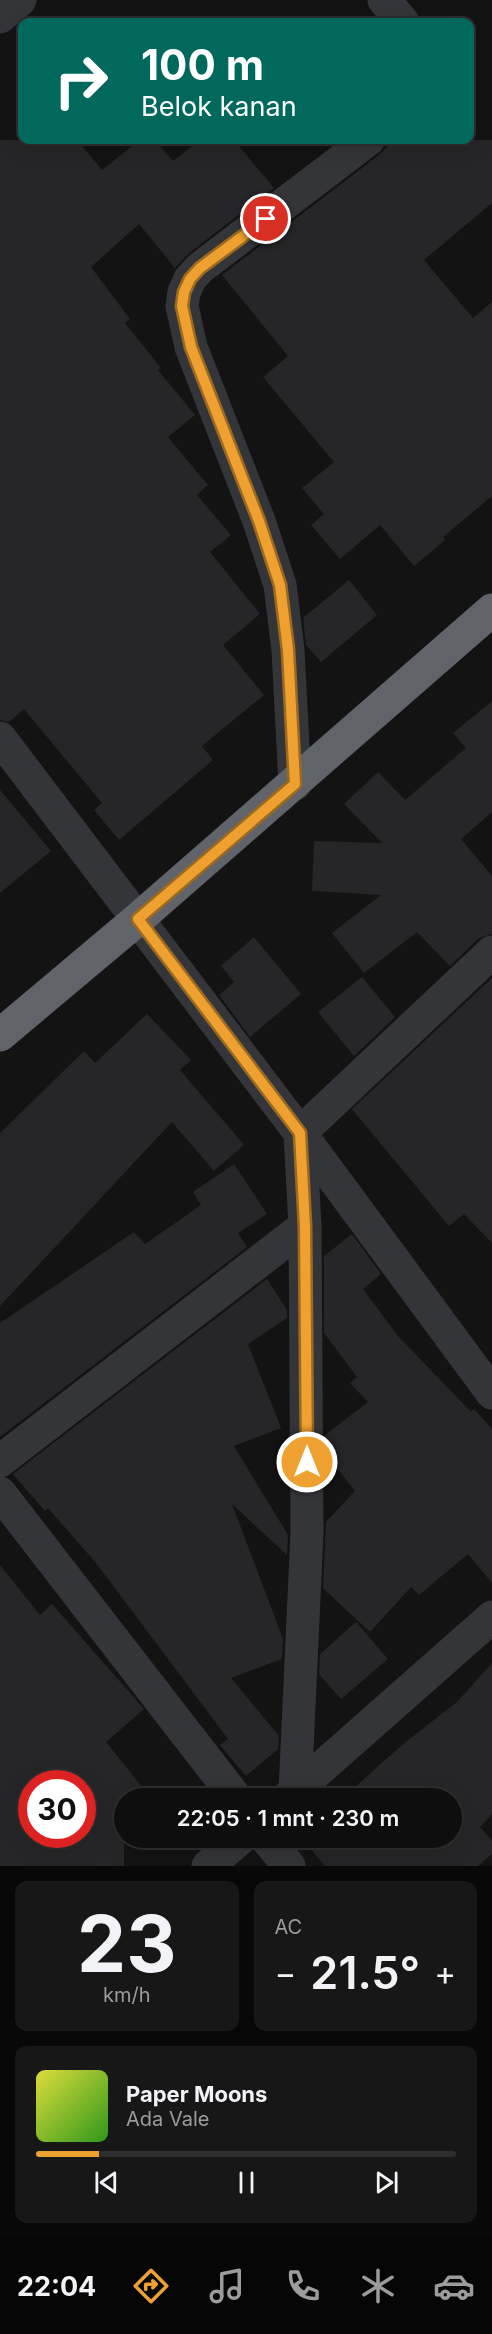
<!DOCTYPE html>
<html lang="id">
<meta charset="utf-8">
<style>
body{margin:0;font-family:Inter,sans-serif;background:#171718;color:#f1f3f6;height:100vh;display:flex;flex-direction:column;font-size:22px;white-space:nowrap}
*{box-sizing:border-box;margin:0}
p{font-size:20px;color:#9b9c9e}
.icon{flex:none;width:33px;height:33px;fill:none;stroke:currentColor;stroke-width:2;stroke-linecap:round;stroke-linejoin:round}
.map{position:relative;height:1866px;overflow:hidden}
.sheet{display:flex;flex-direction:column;gap:15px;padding:15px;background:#080808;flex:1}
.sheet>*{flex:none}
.top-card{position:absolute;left:18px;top:18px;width:456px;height:126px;border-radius:12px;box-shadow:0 6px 24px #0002,0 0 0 2px #2e2e2f;background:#00695c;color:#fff;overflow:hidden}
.speed{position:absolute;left:18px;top:1770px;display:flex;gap:12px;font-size:30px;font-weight:700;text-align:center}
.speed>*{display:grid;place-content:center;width:78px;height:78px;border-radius:50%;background:#0e0e0f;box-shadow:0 6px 24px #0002,0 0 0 2px #2e2e2f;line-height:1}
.speed .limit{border:9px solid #d22;background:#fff;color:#111}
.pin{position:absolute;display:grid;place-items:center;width:51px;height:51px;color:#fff;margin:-26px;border:3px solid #fff;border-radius:50%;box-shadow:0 2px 6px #0007}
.me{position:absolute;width:66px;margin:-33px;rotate:0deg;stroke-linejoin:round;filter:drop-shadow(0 0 4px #0008)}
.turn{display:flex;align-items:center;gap:21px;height:126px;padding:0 24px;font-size:27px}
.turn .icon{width:78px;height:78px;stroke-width:2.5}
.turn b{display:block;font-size:42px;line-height:51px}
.big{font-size:45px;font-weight:600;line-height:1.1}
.sheet .tile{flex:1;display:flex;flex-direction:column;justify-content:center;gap:9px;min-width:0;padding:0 21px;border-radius:12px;background:#171718}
.sheet .dial{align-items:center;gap:0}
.dial b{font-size:78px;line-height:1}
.song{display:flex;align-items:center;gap:18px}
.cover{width:72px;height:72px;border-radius:9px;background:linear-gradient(135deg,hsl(60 70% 55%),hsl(110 70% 35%))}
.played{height:6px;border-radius:3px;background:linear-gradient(90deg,#eea131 15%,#2e2e2f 15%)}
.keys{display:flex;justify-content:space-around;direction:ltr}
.heat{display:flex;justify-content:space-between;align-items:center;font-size:33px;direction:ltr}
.sheet .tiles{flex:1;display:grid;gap:15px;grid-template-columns:1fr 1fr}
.tile:last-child{grid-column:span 2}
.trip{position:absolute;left:114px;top:1788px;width:348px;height:60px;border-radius:30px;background:#0e0e0f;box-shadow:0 6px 24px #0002,0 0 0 2px #2e2e2f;font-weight:600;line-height:60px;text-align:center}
.tabs{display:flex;height:96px;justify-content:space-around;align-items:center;background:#060606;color:#9b9c9e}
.tabs .icon{width:42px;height:42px}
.tabs .current{color:#eea131}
.tabs b{font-size:27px;color:#f1f3f6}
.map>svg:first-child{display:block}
.building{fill:#262628;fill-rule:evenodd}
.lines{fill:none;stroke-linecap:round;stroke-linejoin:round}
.street{stroke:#343539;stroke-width:33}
.highway{stroke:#60636a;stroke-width:33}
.route-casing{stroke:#9b6920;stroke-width:15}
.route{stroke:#eea131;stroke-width:10}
</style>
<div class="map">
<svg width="492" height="1866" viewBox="0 0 492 1866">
<rect width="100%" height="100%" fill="#131314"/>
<g class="building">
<polygon points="0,140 77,140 102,170 140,140 155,140 173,161 200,140 234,140 274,188 189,253 175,268 139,224 91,267 130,319 125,323 161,368 158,370 195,415 168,437 208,485 197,495 231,535 210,552 260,614 223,645 264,695 202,746 213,760 119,840 94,810 102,803 24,709 9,722 0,720"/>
<polygon points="394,140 492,140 492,203 424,260 473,318 492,302 492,496 443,537 445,540 414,566 380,525 340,559 311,525 324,514 302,488 334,462 263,377 288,356 222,275 379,155"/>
<polygon points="349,580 377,615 321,662 306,645 303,618"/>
<polygon points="492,701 492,812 461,839 492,876 492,934 479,938 450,966 417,932 364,973 332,933 381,895 312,891 314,841 382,843 344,804 378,772 405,800 466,748 453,733"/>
<polygon points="0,790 51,851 0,893"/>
<polygon points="254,937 301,994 250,1037 219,995 234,982 221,966"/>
<polygon points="362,977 395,1017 354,1056 318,1012"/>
<polygon points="492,978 492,1243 464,1214 449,1226 352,1109"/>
<polygon points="147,1014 191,1060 180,1070 244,1145 214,1171 172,1122 0,1306 0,1133 84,1051 95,1063"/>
<polygon points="234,1164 267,1214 238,1233 247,1247 0,1437 0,1323 134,1232 145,1244 201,1205 193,1192"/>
<polygon points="352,1234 381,1274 363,1289 398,1336 471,1412 474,1409 492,1429 492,1583 468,1554 419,1595 411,1587 370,1632 323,1588 326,1522 355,1491 325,1453 325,1435 368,1402 350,1383 357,1377 324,1333 324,1256"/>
<polygon points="267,1279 287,1310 287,1318 248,1344 281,1428 234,1446 288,1535 287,1555 232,1504 283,1639 282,1659 231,1678 279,1736 278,1749 246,1776 220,1745 228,1739 96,1563 48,1508 45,1511 13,1474"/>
<path d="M0 1565 40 1615 52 1604 144 1709 106 1742 151 1798H124V1866H0ZM32 1784H82V1834H32Z"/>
<polygon points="356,1622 388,1659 341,1699 319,1674 320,1654"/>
<polygon points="492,1663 492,1814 480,1827 492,1841 492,1854 478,1866 325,1866 301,1838 452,1838 452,1798 346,1798 356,1790 354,1788 402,1745 457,1702"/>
</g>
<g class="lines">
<g class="street">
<polyline points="384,0 403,22"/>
<polyline points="0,17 20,0"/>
<polyline points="0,738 300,1133 492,1393"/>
<polyline points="295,784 288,650 280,585 259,521 191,347 182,306 184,292 190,279 200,268 368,140"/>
<polyline points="0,1461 305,1226"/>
<polyline points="0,1493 236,1798"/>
<polyline points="295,1792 307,1533 305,1226 300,1133 492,952"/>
<polyline points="287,1798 492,1617"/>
<polyline points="266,1838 289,1866"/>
<polyline points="208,1866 241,1838"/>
</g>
<polyline class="highway" points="0,1035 138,919 492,610"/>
</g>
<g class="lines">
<defs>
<polyline id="route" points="266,219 200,268 190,279 184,292 182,306 191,347 259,521 280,585 288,650 295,784 138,919 300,1133 305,1226 307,1462"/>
</defs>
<use href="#route" class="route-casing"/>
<use href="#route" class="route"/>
</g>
</svg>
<div class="speed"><div class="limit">30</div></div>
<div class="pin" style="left:266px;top:219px;background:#d93025"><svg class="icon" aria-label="arrive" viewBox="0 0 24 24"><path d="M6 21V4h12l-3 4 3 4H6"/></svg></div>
<svg class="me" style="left:307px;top:1462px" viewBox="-20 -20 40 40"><circle r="17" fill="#eea131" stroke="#fff" stroke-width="3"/><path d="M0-11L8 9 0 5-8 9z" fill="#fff"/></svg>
<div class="trip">22:05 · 1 mnt · 230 m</div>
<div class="top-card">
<div class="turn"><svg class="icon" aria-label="right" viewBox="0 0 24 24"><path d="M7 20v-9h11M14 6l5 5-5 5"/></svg><div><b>100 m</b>Belok kanan</div></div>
</div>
</div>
<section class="sheet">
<div class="tiles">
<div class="tile dial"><b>23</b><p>km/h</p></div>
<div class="tile"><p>AC</p>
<div class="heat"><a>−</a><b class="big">21.5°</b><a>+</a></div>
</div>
<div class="tile">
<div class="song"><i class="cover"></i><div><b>Paper Moons</b><p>Ada Vale</p></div></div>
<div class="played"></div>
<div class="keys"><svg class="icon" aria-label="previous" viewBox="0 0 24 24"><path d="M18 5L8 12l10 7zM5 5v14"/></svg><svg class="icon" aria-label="pause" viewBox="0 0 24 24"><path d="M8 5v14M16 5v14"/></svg><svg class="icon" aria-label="next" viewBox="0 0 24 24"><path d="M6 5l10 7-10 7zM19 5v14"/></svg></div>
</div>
</div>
</section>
<nav class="tabs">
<b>22:04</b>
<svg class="icon current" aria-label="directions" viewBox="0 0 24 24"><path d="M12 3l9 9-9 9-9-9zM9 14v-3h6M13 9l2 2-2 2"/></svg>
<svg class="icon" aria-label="music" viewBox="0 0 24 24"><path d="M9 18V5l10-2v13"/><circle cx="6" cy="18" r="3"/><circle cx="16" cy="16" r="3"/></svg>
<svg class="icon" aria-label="phone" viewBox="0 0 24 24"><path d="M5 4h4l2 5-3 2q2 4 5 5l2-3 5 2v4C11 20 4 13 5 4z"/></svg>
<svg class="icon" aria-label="climate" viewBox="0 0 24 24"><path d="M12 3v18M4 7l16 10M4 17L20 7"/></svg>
<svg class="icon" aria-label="car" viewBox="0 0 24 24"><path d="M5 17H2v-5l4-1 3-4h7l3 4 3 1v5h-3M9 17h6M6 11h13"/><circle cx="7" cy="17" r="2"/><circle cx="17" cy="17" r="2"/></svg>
</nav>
